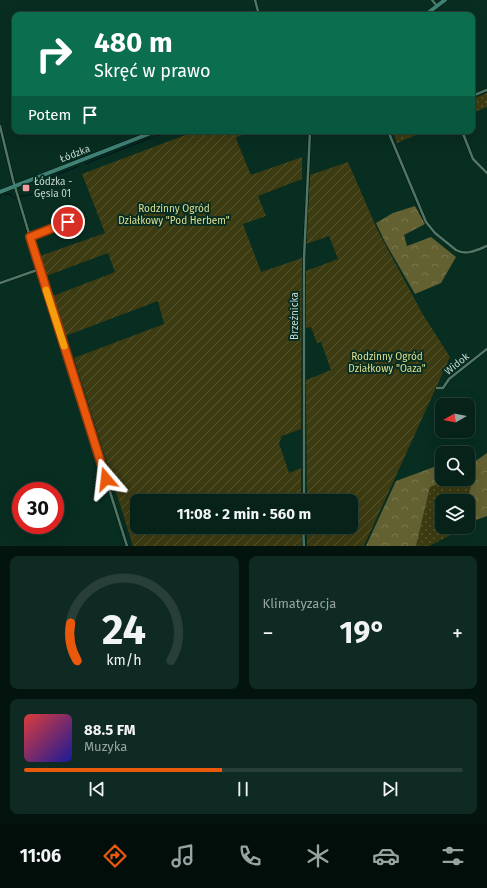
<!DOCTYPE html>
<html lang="pl">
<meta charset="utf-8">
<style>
body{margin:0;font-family:"Fira Sans",sans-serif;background:#0f2a22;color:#f1f3f6;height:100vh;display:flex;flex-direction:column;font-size:15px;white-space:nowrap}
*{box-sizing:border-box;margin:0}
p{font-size:13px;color:#98a4a2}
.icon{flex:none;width:22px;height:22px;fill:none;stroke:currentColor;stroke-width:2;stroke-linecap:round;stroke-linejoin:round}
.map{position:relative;height:546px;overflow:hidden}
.drawer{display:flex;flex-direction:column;gap:10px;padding:10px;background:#03130e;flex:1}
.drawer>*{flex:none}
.hud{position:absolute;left:12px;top:12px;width:463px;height:122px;border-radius:8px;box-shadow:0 4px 16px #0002,0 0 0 1px #273f38;background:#0b6e4f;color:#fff;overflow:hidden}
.needle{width:26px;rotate:261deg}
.fabs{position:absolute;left:435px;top:398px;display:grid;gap:8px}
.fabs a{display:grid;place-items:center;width:40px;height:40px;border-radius:8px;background:#062219;box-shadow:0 4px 16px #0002,0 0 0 1px #273f38;font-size:20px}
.speed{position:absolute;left:12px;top:482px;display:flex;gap:8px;font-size:20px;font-weight:700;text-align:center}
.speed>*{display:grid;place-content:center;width:52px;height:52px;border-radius:50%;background:#062219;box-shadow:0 4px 16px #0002,0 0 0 1px #273f38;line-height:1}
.speed .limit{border:6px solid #d22;background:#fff;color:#111}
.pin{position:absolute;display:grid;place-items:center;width:34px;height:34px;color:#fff;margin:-17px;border:2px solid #fff;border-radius:50%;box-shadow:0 1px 4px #0007}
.me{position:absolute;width:44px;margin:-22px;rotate:343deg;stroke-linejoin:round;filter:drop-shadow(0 0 3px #0008)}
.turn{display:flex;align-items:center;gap:14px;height:84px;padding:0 16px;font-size:18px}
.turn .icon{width:52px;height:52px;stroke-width:2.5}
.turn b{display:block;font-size:28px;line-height:34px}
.then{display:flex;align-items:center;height:38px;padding:0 16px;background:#0003;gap:8px;font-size:15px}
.big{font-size:30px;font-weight:700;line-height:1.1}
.drawer .tile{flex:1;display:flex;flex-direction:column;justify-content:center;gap:6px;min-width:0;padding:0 14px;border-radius:8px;background:#0f2a22}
.drawer .dial{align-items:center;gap:0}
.dial svg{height:104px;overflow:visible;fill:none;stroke:#273f38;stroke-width:7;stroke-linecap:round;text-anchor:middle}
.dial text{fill:#f1f3f6;stroke:none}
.song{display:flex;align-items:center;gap:12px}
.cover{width:48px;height:48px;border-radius:6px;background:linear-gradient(135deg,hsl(0 70% 55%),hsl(240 70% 35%))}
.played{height:4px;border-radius:2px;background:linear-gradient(90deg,#ea580c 45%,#273f38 45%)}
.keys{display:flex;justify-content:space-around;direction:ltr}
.heat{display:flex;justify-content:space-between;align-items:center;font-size:22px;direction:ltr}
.drawer .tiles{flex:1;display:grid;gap:10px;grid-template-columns:1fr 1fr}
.tile:last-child{grid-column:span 2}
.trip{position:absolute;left:130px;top:494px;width:228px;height:40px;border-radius:8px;background:#062219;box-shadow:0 4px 16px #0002,0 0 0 1px #273f38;font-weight:700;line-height:40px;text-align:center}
.tab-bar{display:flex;height:64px;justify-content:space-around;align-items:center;background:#020e0a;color:#98a4a2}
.tab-bar .icon{width:28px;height:28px}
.tab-bar .active{color:#ea580c}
.tab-bar b{font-size:18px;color:#f1f3f6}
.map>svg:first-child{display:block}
.grass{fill:url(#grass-dots)}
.forest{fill:url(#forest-crowns)}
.garden{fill:url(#garden-furrows)}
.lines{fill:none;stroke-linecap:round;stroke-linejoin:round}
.stream{stroke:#00121d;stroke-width:1}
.street-casing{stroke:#00140b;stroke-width:3.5}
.secondary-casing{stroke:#00140b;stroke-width:5}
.street{stroke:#517666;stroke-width:2.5}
.secondary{stroke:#408176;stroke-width:4}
.route-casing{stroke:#983908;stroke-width:10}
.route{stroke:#ea580c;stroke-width:7}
.slow{stroke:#f59e0b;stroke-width:7}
.poi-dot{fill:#f49aa1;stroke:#082d21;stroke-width:1.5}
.labels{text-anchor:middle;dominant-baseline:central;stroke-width:4;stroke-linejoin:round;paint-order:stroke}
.street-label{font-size:10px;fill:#c5d8d0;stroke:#082d21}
.poi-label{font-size:10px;fill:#c5d8d0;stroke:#082d21;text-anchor:start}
.park-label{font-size:10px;fill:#e1dd91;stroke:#082d21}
</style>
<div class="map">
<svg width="487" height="546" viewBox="0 0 487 546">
<defs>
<pattern id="grass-dots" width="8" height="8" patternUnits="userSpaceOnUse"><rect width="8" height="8" fill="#3d3b11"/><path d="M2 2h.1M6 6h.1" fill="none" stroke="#585733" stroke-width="1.8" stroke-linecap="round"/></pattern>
<pattern id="forest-crowns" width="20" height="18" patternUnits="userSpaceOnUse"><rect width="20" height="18" fill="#636132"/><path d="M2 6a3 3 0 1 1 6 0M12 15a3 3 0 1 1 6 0" fill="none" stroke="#78774f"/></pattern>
<pattern id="garden-furrows" width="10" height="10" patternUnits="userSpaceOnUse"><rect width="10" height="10" fill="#3d3b11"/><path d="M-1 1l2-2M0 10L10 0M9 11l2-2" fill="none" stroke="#585733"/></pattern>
</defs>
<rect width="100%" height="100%" fill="#082d21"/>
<g class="grass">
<polygon points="487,93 487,107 472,113 472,99"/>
<polygon points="393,131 426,131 397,143"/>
<polygon points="475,471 467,501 442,501 442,527 455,527 453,534 429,546 416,546 430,487 452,479 468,479 468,473"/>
</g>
<g class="forest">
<polygon points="415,206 425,224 404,235 407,246 431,237 456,257 441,283 415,294 385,242 376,223 393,213"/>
<polygon points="487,453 487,516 468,523 468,501 467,501 475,471 468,473 468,458 470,457 470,465"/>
<polygon points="442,464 442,479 452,479 430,487 416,546 366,546 396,481"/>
</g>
<g class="garden">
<polygon points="196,131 253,131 237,137 236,139 251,175 302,157 302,179 258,196 266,216 243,224 261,272 302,258 301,429 282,436 279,443 289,473 301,468 301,501 137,501 137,527 302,527 302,546 133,546 74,358 164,324 158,301 65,336 53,296 115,272 108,253 46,276 40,256 105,233 82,174"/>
<polygon points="348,162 377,229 422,313 450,357 364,546 307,546 307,527 351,527 351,501 307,501 306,380 331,370 321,342 317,343 311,327 306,328 306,271 338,259 329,236 306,244 310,175"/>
</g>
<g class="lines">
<g class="stream">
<polyline points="157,136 168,131"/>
<polyline points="85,164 153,137"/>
<polyline points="49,178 79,166"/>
<polyline points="4,195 9,194 15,198"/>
<polyline points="0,196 1,196"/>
<path d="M20 196C26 196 32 196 35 190"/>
</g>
<defs>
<g id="street">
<polyline points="255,0 259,15"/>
<polyline points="432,0 437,6"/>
<polyline points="472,96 487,90"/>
<polyline points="0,126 13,180 30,237 127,546"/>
<path d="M388 131 426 222 435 233 456 250C466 256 477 250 487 246"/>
<polyline points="462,131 473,159 487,173"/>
<polyline points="30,237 68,222 66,214"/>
<polyline points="0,283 40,269"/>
<polyline points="437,388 443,388 449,379 487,349"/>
<polyline points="304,501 304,259 310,131"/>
<polyline points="303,527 304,546"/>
</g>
<g id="secondary">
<polyline points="425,15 445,0"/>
<polyline points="0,192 156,131"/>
</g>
</defs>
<use href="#street" class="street-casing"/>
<use href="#secondary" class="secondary-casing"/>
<use href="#street" class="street"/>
<use href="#secondary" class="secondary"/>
</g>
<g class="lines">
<defs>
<polyline id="route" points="68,222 30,237 106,479"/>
</defs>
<use href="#route" class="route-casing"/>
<use href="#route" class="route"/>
<polyline class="slow" points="46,290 64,346"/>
</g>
<rect class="poi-dot" x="22" y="184" width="8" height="8" rx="2"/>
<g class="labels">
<g class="street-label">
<text transform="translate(75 154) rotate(-21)">Łódzka</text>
<text transform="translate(295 316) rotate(-90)">Brzeźnicka</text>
<text transform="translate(457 364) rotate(-39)">Widok</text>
</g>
<g class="poi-label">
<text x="34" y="182">Łódzka -<tspan x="34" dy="12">Gęsia 01</tspan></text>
</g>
<g class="park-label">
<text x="174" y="209">Rodzinny Ogród<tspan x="174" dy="12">Działkowy "Pod Herbem"</tspan></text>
<text x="387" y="357">Rodzinny Ogród<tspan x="387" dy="12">Działkowy "Oaza"</tspan></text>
</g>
</g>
</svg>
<div class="fabs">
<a><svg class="needle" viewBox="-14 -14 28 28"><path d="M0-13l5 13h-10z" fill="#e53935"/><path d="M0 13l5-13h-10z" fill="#98a4a2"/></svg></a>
<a><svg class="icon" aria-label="search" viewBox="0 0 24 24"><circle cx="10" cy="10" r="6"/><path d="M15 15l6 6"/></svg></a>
<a><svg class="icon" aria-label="layers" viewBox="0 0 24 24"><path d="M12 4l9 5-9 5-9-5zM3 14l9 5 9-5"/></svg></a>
</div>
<div class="speed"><div class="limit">30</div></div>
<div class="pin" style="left:68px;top:222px;background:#d93025"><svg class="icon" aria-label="arrive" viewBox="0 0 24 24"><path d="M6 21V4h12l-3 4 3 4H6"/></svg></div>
<svg class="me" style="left:106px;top:479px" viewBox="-20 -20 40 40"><path d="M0-17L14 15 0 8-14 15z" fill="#ea580c" stroke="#fff" stroke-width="4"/></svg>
<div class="trip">11:08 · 2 min · 560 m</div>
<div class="hud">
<div class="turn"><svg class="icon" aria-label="right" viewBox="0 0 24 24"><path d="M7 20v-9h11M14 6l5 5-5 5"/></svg><div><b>480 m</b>Skręć w prawo</div></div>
<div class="then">Potem<svg class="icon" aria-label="arrive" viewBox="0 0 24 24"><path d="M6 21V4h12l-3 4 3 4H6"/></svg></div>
</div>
</div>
<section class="drawer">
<div class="tiles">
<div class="tile dial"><svg viewBox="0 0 100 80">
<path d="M14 69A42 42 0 1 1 86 69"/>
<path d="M14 69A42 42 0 0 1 9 40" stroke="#ea580c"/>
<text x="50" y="56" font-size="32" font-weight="700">24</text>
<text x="50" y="72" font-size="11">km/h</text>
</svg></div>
<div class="tile"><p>Klimatyzacja</p>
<div class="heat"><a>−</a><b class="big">19°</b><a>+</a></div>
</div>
<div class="tile">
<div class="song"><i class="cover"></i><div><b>88.5 FM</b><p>Muzyka</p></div></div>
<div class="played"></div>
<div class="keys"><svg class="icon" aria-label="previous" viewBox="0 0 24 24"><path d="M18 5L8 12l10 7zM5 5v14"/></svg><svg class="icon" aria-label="pause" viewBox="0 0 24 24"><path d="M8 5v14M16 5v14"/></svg><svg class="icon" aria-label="next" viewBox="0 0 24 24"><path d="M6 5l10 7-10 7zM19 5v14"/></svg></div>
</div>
</div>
</section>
<nav class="tab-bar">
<b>11:06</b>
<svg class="icon active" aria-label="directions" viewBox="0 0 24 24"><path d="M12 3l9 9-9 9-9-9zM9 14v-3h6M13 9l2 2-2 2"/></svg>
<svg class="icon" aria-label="music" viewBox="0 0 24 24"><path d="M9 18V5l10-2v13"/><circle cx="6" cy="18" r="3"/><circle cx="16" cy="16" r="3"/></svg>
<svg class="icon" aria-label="phone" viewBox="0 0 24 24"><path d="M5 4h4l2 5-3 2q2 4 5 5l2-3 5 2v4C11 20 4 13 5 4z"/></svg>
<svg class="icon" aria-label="climate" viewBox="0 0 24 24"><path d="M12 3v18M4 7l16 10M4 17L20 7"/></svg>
<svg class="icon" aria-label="car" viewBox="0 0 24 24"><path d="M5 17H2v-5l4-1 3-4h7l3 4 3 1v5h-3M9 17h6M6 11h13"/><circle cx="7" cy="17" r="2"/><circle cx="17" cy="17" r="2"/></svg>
<svg class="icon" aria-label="filters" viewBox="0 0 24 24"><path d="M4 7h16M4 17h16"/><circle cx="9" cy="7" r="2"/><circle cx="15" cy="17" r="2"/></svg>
</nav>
